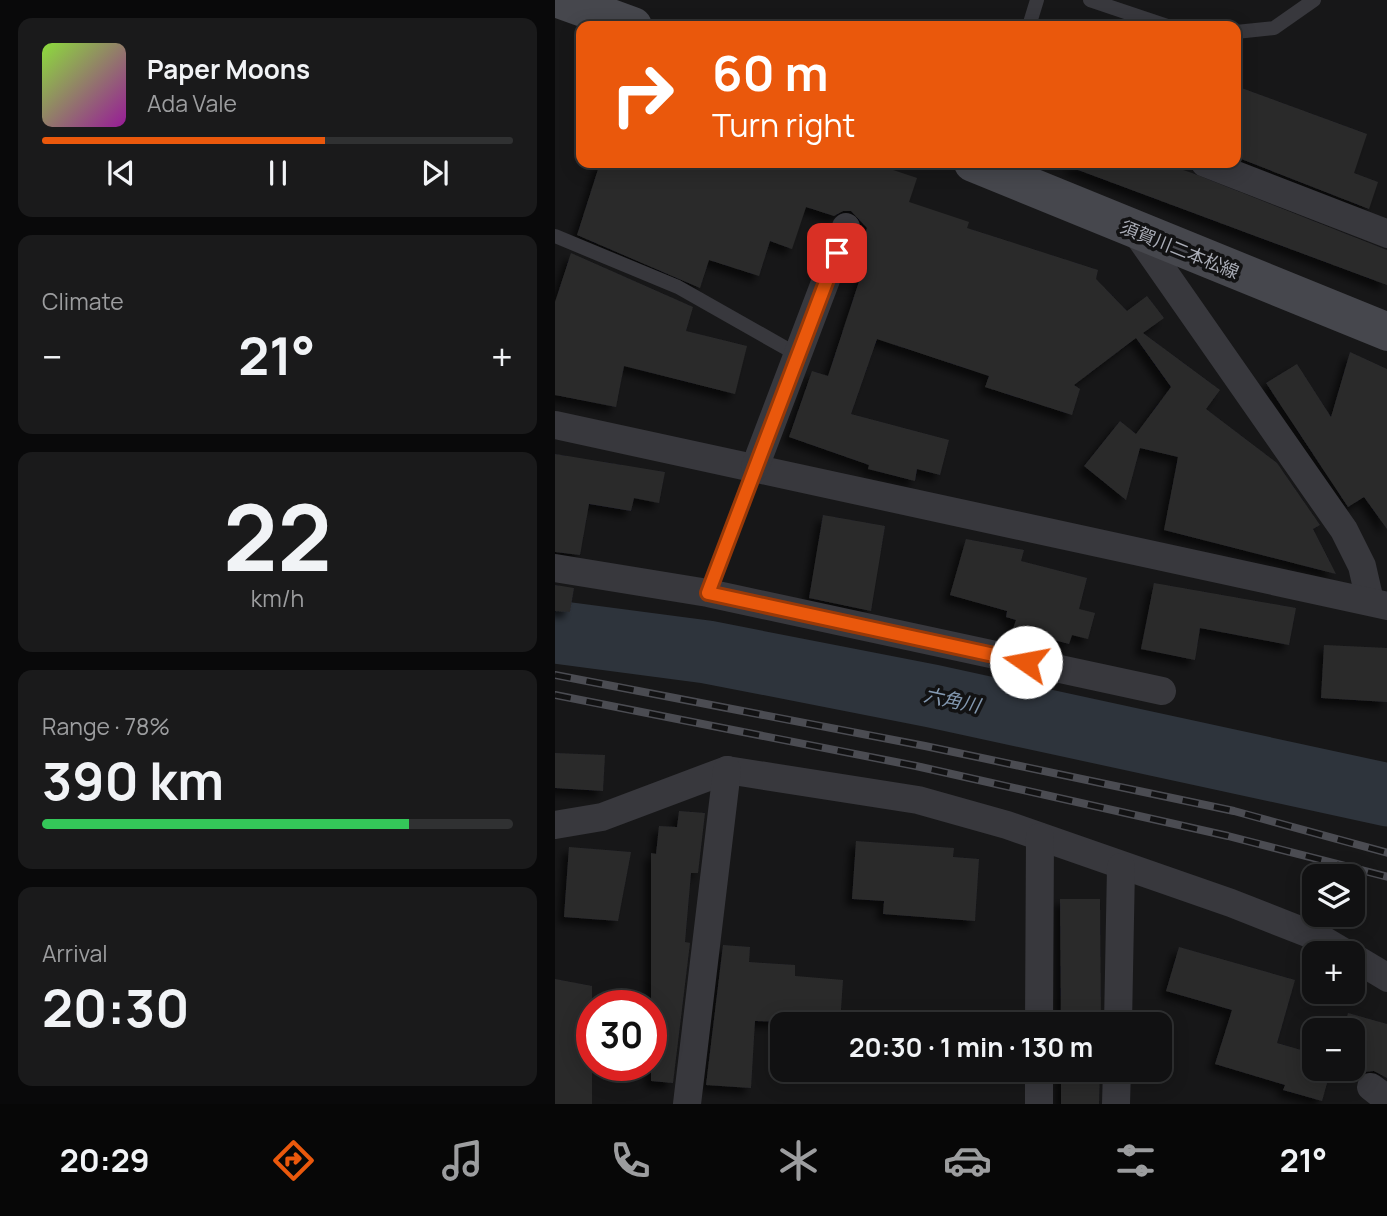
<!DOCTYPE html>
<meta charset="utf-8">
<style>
body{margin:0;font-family:Manrope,"Noto Sans JP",sans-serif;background:#1a1a1b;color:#f1f3f6;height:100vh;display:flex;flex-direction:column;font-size:26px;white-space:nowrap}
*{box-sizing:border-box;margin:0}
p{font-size:23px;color:#9c9d9f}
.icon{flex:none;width:38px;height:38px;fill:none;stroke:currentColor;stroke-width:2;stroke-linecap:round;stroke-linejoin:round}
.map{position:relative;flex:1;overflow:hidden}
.side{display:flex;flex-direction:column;gap:18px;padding:18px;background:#09090a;width:555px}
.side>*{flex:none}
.guide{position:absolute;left:21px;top:21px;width:665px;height:147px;border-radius:14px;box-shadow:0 4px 18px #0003,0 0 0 2px #303132;background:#ea580c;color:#fff;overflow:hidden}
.buttons{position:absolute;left:747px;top:864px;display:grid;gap:14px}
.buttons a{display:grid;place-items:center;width:63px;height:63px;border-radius:14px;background:#111112;box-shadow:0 4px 18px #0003,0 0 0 2px #303132;font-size:35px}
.speed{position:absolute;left:21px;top:990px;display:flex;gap:14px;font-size:35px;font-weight:700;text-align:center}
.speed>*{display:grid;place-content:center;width:91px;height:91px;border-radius:50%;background:#111112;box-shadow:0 4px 18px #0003,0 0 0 2px #303132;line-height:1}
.speed .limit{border:10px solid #d22;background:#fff;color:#111}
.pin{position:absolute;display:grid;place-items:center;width:60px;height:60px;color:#fff;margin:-30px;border-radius:14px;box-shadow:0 4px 10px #0006}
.me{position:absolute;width:77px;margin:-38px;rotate:282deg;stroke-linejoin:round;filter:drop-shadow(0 0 5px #0008)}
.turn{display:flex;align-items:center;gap:24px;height:147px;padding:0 21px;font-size:32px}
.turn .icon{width:91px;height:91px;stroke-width:2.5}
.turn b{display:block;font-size:49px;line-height:60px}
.big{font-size:52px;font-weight:700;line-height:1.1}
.side .widget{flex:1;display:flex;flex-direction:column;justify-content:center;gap:10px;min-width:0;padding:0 24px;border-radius:14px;background:#1a1a1b}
.side .dial{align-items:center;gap:0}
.dial b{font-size:91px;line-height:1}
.song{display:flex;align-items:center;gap:21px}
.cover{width:84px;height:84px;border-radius:10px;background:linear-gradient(135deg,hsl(90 70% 55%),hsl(300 70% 35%))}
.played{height:7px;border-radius:4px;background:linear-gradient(90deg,#ea580c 60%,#303132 60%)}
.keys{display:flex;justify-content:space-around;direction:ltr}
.heat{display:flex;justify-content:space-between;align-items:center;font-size:38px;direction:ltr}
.charge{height:10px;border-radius:5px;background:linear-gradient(90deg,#34c759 78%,#303132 0)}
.trip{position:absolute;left:215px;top:1012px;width:402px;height:70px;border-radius:14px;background:#111112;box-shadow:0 4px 18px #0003,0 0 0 2px #303132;font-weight:700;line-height:70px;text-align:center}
.menu{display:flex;height:112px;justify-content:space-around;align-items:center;background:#070707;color:#9c9d9f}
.menu .icon{width:49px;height:49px}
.menu .on{color:#ea580c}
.menu b{font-size:32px;color:#f1f3f6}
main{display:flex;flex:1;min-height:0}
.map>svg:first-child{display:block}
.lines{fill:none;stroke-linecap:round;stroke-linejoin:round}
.river{stroke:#2e343c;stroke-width:63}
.building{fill:#2a2a2c;filter:url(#shadow)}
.lane{stroke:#38383d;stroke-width:14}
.street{stroke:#38383d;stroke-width:28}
.secondary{stroke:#46474d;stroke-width:38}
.rail-casing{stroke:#4b4c52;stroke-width:8}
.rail{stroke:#121213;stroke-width:5;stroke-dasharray:16;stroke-linecap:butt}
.route-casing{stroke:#983908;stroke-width:18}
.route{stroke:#ea580c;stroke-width:12}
.labels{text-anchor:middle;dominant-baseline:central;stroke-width:7;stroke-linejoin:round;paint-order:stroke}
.street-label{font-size:18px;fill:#aaadb7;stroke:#121213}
.water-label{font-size:19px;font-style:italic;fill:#8398b0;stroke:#121213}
</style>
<main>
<section class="side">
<div class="widget">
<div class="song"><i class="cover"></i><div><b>Paper Moons</b><p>Ada Vale</p></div></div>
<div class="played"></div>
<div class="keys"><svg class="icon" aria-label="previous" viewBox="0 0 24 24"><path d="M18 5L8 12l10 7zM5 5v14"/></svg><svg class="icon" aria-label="pause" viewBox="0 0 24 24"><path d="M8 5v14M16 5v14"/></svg><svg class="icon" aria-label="next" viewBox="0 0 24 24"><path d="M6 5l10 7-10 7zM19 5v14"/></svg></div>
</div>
<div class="widget"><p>Climate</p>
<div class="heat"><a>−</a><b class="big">21°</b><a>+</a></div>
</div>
<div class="widget dial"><b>22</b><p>km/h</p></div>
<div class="widget"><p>Range · 78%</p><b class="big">390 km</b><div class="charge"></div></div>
<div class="widget"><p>Arrival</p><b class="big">20:30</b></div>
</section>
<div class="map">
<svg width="833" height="1104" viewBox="0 0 833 1104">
<defs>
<filter id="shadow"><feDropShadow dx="-6" dy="6" stdDeviation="3.5" flood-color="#0009"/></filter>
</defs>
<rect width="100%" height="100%" fill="#171718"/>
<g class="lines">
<polyline class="river" points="0,632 152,652 377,696 833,795"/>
</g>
<g class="building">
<polygon points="681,86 812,134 799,173 823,182 814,209 681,157"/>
<polygon points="45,163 317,163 362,178 354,202 414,222 412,228 543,270 541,279 572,311 592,296 609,318 588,333 665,390 651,409 722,463 765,525 758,529 781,574 609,530 623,457 585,448 571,500 529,466 565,421 581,434 616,387 581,338 519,385 525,389 517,415 430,387 434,376 322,339 296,414 394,440 385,475 362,469 360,481 313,469 314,465 234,437 257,371 273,376 312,257 304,254 312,228 296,211 288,211 279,216 251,207 237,249 215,241 204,276 154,260 145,288 22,235"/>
<polygon points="516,163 607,163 637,173 832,250 832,285 515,167"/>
<polygon points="16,253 138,307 131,331 192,346 180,394 69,366 61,407 0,395 0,302"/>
<polygon points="795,352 832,369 832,529 809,497 793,507 711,383 742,364 776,417"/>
<polygon points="0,454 110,472 104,503 79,498 76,511 34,504 25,555 0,552"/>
<polygon points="268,515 330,526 316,611 254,598"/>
<polygon points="411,539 469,550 466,561 532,578 524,609 540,613 533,639 517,635 514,644 458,629 461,620 451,617 452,611 395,595"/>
<polygon points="599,583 741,608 734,645 645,628 640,660 586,649"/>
<polygon points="0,585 19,588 15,612 0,611"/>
<polygon points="769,645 832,648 832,702 766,698"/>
<polygon points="0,753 50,755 48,791 0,788"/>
<polygon points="124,811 150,813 143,873 136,873 130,942 135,943 118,1083 96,1081 96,853 101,854 104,826 122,827"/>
<polygon points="301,841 399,848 398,857 424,859 420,921 328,914 329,901 297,899"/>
<polygon points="14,847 76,852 63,921 9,917"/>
<polygon points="505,899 545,899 546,1024 506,1024"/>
<polygon points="168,945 195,947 194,962 240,965 240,976 288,980 285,1024 200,1021 196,1088 151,1085"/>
<polygon points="624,947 740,980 722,1043 760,1054 760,1069 776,1069 767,1101 728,1090 730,1085 660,1064 677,1010 611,991"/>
<polygon points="0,979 37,986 37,1104 0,1104"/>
<polygon points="793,1013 832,1024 832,1078 819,1071 809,1072 798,1066 798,1031 788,1031"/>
<polygon points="506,1069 545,1069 544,1104 506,1104"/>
</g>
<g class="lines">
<g class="lane">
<polyline points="535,0 612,26"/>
<polyline points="474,26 482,0"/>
<polyline points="681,32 719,28 759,0"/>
<polyline points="0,236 123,287 243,355"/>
<polyline points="153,593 200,467"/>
</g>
<g class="street">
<polyline points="650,163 833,234"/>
<polyline points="581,232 789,530 807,566 815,601"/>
<polyline points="0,425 833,606"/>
<polyline points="200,467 291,227"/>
<polyline points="0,568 153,593 607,691"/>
<polyline points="0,825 47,817 172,770 363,800 452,825 676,903 765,938 792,954"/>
<polyline points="798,957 833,978"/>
<polyline points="484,1024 485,837"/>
<polyline points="563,1024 566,867"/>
<polyline points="816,1087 833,1100"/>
<polyline points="132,1104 172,770"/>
<polyline points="484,1104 484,1069"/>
<polyline points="561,1104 562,1069"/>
</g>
<g class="secondary">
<polyline points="6,0 78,26"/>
<polyline points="418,163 833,332"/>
</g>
<defs>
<g id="rail">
<polyline points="0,675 370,746 679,811 833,853"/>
<polyline points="0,695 361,766 673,836 833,877"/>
</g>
</defs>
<use href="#rail" class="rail-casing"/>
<use href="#rail" class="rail"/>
</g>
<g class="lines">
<defs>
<polyline id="route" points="282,253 153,593 471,662"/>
</defs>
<use href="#route" class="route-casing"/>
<use href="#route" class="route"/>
</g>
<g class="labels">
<g class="street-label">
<text transform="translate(625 249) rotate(22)">須賀川二本松線</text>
</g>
<g class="water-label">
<text transform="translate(397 700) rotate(12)">六角川</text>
</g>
</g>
</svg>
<div class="buttons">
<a><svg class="icon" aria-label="layers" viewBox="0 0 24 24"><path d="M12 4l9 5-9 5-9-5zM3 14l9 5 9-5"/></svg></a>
<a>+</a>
<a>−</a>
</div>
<div class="speed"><div class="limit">30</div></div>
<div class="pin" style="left:282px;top:253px;background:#d93025"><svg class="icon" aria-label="arrive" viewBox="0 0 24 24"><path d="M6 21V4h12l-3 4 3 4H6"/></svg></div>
<svg class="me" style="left:471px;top:662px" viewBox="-20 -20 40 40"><circle r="19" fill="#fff"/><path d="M0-13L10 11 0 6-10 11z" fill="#ea580c"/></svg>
<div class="trip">20:30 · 1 min · 130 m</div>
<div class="guide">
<div class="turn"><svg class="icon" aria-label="right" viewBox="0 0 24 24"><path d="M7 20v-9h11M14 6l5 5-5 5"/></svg><div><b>60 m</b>Turn right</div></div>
</div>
</div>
</main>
<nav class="menu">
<b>20:29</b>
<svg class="icon on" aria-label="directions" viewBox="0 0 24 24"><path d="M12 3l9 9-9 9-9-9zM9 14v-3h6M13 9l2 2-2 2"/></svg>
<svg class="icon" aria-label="music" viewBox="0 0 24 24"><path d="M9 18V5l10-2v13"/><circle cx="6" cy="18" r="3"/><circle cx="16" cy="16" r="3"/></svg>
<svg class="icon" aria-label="phone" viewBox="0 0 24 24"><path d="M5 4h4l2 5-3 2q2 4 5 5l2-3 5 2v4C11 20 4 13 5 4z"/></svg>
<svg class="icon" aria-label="climate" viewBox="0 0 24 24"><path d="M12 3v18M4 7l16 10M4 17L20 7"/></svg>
<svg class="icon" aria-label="car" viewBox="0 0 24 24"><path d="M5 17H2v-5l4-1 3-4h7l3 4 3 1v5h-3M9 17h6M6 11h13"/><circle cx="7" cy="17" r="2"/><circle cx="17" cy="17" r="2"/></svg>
<svg class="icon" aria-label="filters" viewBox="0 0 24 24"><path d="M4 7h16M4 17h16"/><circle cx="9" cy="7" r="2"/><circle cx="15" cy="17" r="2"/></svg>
<b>21°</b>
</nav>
